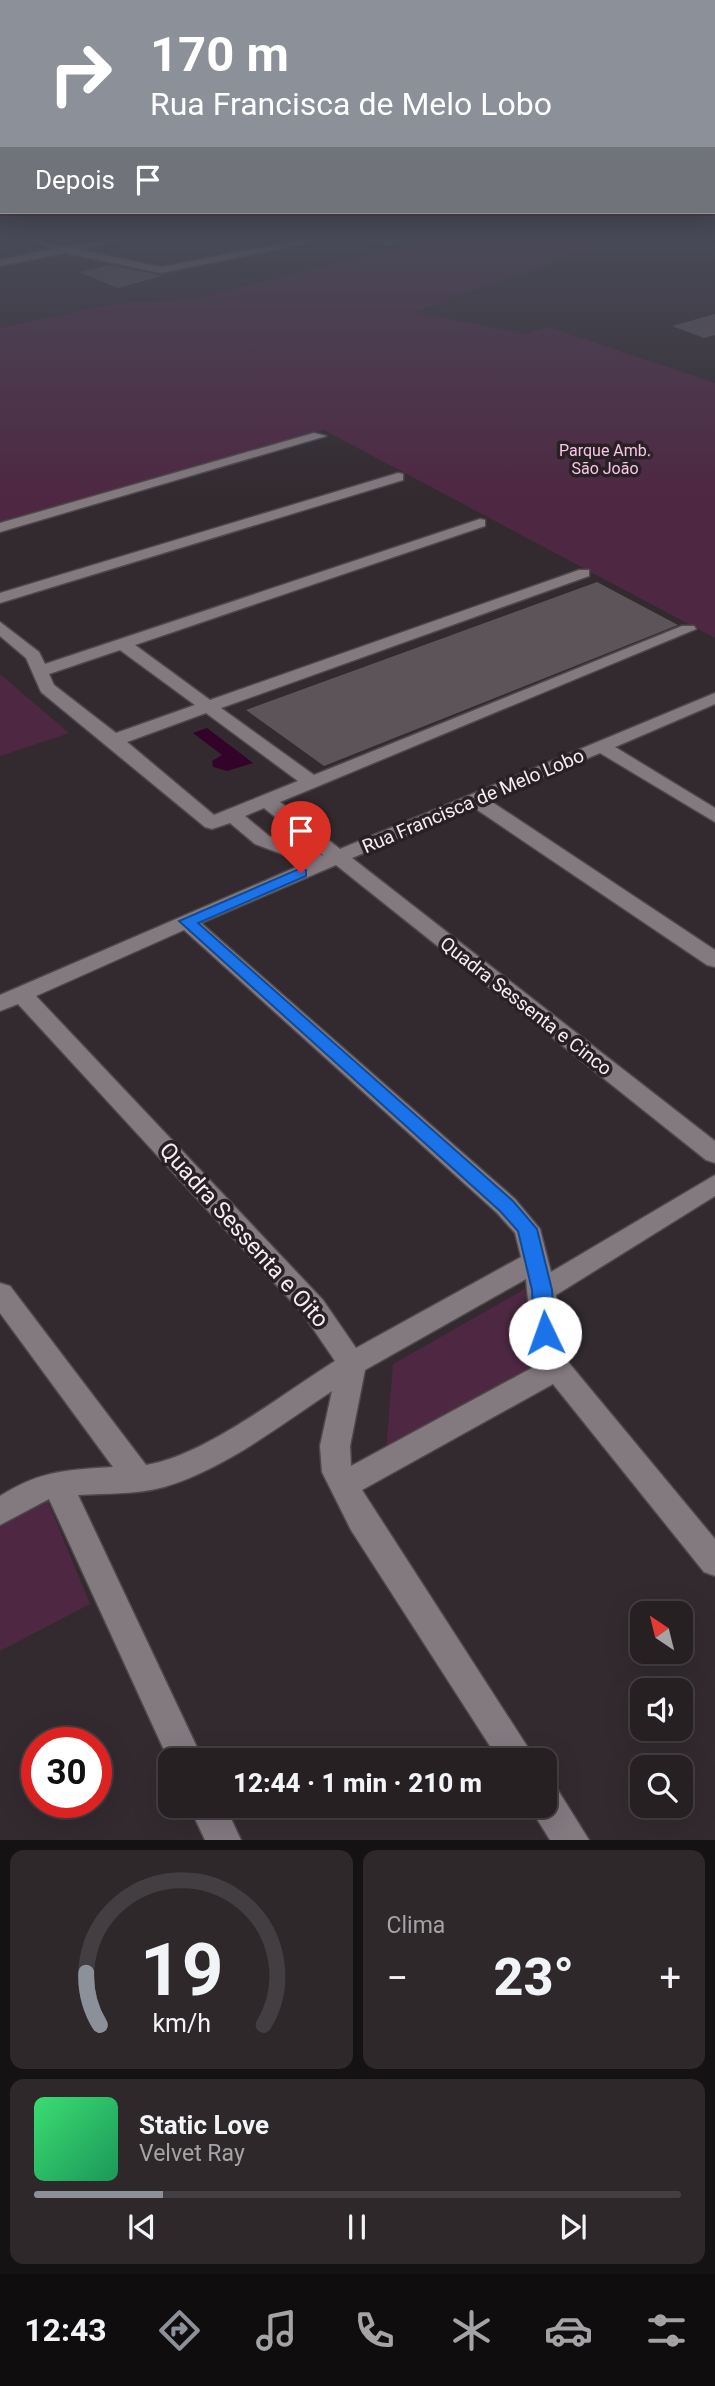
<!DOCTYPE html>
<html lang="pt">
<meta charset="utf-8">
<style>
body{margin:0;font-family:Roboto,sans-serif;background:#2e282b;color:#f1f3f6;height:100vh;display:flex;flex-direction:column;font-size:26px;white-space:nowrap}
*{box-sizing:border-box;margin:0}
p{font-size:23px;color:#a4a3a6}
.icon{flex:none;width:38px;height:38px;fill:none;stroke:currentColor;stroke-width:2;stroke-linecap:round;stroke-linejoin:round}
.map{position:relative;height:1840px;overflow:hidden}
.panel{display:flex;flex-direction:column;gap:10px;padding:10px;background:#151213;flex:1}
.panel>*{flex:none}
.guide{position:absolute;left:0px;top:0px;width:716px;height:214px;box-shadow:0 7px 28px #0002,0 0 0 2px #423e41;background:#8c9099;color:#fff;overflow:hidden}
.needle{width:46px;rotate:325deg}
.tools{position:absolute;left:630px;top:1601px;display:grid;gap:14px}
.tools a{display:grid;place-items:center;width:63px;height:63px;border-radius:14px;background:#262023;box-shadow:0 7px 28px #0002,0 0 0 2px #423e41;font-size:35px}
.speed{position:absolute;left:21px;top:1727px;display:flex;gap:14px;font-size:35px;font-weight:700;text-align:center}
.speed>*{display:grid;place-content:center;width:91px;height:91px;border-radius:50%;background:#262023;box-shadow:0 7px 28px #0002,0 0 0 2px #423e41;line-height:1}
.speed .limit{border:10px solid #d22;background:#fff;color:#111}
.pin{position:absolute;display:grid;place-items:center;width:60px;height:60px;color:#fff;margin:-72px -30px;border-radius:50% 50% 50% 0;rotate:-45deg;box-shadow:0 0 7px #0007}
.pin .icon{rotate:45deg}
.me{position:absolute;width:77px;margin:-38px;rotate:357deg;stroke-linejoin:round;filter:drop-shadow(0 0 5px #0008)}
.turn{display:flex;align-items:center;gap:24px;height:147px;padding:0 35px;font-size:32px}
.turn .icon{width:91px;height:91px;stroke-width:2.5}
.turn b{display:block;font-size:49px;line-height:60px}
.then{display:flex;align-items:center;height:66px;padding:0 35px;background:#0003;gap:14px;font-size:26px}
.big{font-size:52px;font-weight:800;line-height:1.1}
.panel .card{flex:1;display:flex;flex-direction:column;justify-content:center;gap:10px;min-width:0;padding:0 24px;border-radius:14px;background:#2e282b}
.panel .dial{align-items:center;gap:0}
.dial svg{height:182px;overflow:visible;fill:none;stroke:#423e41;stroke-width:7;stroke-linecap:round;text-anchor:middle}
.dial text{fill:#f1f3f6;stroke:none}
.song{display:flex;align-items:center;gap:21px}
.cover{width:84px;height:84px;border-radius:10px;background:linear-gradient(135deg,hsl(140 70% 55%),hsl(150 70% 35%))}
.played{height:7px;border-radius:4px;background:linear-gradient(90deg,#8c9099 20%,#423e41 20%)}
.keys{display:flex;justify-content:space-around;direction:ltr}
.heat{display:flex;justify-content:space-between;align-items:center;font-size:38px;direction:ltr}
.panel .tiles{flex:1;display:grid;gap:10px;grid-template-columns:1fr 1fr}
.card:last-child{grid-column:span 2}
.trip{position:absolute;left:158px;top:1748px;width:399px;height:70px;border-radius:14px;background:#262023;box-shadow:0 7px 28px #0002,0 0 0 2px #423e41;font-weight:800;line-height:70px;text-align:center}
.tabs{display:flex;height:112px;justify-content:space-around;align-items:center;background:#0f0d0e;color:#a4a3a6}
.tabs .icon{width:49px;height:49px}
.tabs .active{color:#8c9099}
.tabs b{font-size:32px;color:#f1f3f6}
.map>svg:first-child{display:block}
.green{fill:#4e2843}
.water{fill:#340329}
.building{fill:#5d545a}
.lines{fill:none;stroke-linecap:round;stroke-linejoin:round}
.street-casing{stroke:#4e484b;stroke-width:3}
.street{fill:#837a80;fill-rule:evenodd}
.route{fill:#1a73e8;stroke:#114b97;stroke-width:2}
.labels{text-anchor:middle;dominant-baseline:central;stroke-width:7;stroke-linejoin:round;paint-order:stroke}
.far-park-label{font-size:16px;fill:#f8c5e6;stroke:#282025}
.street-label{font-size:19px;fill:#f3eef1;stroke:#282025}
.near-street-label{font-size:23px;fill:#f3eef1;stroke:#282025}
</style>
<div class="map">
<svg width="715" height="1840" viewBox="0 0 715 1840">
<rect width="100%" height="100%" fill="#322a2f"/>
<g class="green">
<polygon points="445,237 624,237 414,312 525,334 548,327 715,383 715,638 324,430 0,522 0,328 118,303 187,300"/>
<polygon points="0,674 69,733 0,756"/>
<polygon points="525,1289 536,1389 385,1464 393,1364"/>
<polygon points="46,1497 90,1604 0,1651 0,1525"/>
</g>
<polygon class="water" points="207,728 253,763 227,771 213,767 212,761 222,755 193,733"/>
<g class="building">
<polygon points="110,265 155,274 162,276 118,288 79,272"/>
<polygon points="715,314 715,335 704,338 672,326"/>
<polygon points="597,582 678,625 324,766 246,710"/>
</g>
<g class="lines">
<defs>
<g id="street">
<path d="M20 237C37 237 54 247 69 246 92 244 113 237 136 237L80 250 161 267 315 237 304 244 161 273 65 253 0 266V260L53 249Z"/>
<polygon points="354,237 416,237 385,245"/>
<polygon points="314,433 326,436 0,532 0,523"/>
<polygon points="398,473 403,474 403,480 0,603 0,593"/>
<path d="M480 519 485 520V526L135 645 210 700 579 570H589V576L221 708 314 775 682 626H694L696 629 280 802 340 849 715 693V704L615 747 715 808V822L600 753 489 800 715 950V967L707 965 473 807 352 858 715 1141V1163L706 1160 336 865 201 923 515 1199 540 1229 551 1272 715 1175V1196L556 1295 559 1333 569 1363 715 1539V1576L704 1572 553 1384 362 1490 536 1760H499L351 1530 322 1472 320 1446 332 1391C279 1426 225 1469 164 1487 136 1495 106 1493 78 1495L203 1760 170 1763 49 1499 0 1525V1496C41 1470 67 1470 113 1467L0 1313V1283L10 1286 146 1465C206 1455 282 1394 335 1361L303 1314 18 1004 0 1011V995L306 863 255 844 230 823 212 829 205 827 41 692 26 658 0 636V622L39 652 45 664ZM120 650 195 705 116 733 54 685 49 674ZM206 713 298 781 214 815 127 742ZM264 808 324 856 269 836 245 816ZM184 930 497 1213 515 1233 521 1257 356 1348 323 1300 36 996ZM526 1279 531 1333 541 1363 351 1466 350 1446 365 1370Z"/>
<polygon points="544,1782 556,1787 589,1840 550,1840 529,1806 544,1806"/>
<polygon points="189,1806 225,1806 241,1840 205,1840"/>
</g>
</defs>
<use href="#street" class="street-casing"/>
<use href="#street" class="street"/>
</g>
<linearGradient id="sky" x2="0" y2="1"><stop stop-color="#1c171a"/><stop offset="0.48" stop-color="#494a58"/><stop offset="1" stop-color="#494a58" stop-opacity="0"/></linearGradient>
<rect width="715" height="495" fill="url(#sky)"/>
<polygon class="route" points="301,868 306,870 306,876 198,923 513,1201 537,1229 552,1290 555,1333 552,1339 537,1339 534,1333 532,1290 518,1231 500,1211 179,921"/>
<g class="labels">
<g class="far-park-label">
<text x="605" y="450">Parque Amb.<tspan x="605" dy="18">São João</tspan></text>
</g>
<g class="street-label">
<text transform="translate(473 801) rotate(-23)">Rua Francisca de Melo Lobo</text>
<text transform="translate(526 1006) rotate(38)">Quadra Sessenta e Cinco</text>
</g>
<g class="near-street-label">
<text transform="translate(244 1235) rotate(48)">Quadra Sessenta e Oito</text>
</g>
</g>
</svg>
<div class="tools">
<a><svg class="needle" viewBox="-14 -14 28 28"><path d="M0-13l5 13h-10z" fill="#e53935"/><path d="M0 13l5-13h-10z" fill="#a4a3a6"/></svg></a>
<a><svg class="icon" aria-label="sound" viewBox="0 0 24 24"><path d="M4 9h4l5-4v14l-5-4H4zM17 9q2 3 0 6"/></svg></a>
<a><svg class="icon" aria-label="search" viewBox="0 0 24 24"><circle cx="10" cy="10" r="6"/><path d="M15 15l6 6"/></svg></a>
</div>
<div class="speed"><div class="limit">30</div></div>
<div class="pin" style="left:301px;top:873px;background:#d93025"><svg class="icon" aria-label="arrive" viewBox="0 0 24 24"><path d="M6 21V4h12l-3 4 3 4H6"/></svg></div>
<svg class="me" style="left:545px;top:1333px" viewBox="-20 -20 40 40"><circle r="19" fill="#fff"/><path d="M0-13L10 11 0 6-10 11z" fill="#1a73e8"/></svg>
<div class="trip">12:44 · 1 min · 210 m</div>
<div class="guide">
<div class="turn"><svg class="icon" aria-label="right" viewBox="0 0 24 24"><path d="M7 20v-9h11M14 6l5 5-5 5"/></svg><div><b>170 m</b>Rua Francisca de Melo Lobo</div></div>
<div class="then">Depois<svg class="icon" aria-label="arrive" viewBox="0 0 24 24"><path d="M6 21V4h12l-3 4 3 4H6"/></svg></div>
</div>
</div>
<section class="panel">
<div class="tiles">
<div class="card dial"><svg viewBox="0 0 100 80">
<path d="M14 69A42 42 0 1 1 86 69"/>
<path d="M14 69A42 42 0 0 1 8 46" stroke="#8c9099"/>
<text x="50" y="56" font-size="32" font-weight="700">19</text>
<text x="50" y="72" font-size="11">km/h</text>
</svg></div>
<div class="card"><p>Clima</p>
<div class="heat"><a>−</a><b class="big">23°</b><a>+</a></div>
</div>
<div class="card">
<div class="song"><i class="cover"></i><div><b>Static Love</b><p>Velvet Ray</p></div></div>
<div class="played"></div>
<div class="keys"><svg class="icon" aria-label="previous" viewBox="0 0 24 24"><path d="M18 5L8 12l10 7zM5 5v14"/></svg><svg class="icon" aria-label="pause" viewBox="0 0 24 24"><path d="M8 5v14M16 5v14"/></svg><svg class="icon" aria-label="next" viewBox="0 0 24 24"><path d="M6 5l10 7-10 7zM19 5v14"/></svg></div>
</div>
</div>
</section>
<nav class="tabs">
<b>12:43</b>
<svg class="icon active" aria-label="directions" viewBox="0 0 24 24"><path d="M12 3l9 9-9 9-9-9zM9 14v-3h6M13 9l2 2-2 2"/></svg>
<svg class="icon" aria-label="music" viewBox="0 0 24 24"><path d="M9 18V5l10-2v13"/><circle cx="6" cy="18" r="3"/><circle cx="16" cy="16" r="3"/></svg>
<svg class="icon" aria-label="phone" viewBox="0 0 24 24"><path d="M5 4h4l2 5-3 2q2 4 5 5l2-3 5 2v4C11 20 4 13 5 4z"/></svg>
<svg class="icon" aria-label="climate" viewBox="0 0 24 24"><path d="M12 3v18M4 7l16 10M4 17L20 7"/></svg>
<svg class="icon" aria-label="car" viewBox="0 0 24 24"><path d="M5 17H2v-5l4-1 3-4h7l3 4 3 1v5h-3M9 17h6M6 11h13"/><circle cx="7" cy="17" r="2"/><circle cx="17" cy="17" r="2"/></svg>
<svg class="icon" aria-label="filters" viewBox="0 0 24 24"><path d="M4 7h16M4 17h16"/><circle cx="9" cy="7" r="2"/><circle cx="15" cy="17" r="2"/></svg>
</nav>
